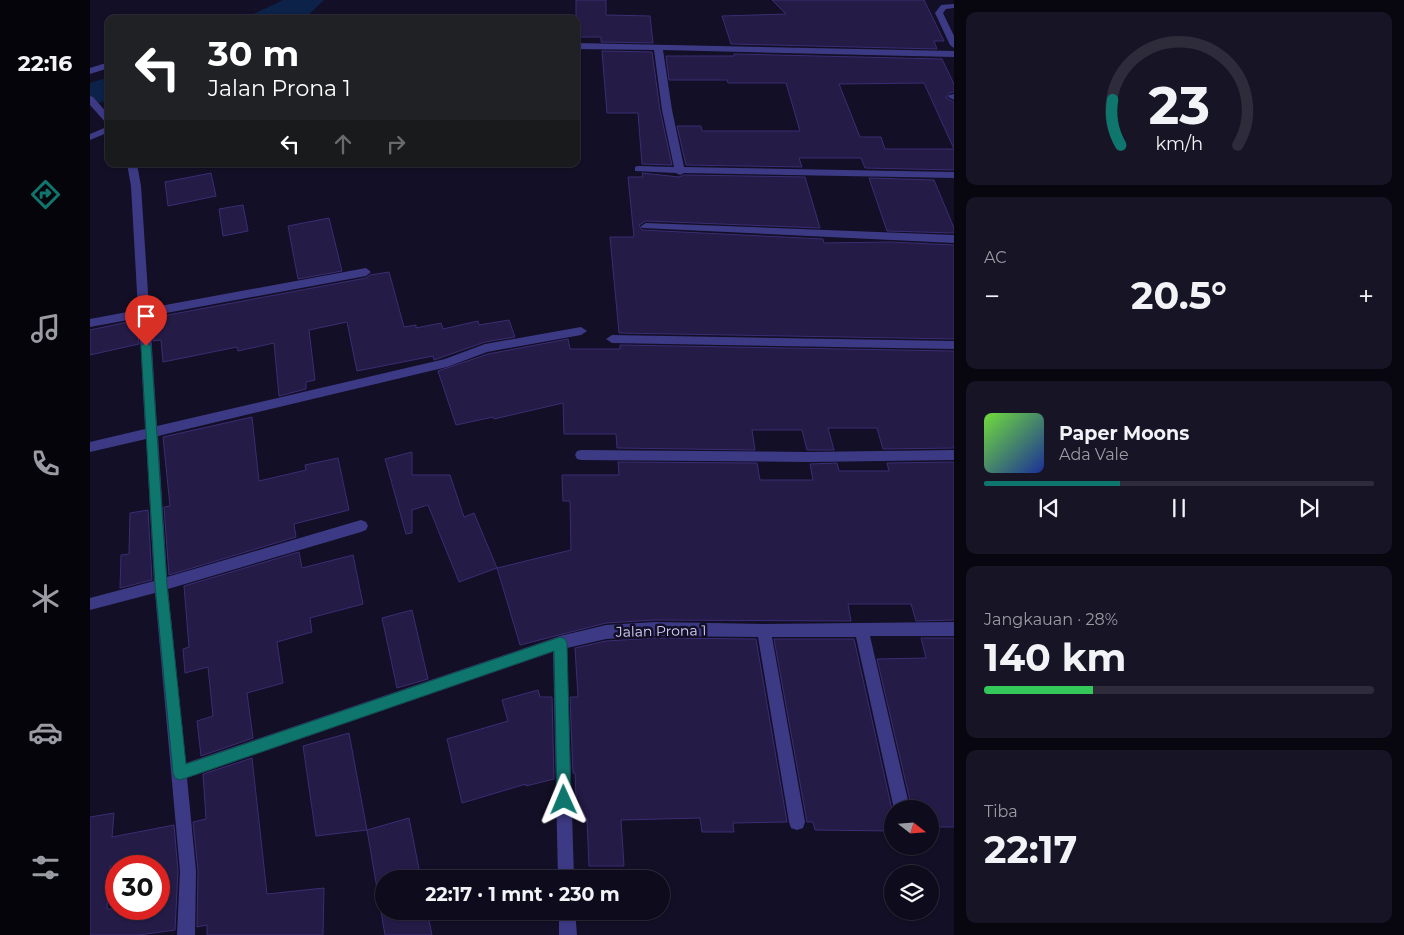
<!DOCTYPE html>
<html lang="id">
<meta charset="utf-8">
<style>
body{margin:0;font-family:Montserrat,sans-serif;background:#171425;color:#f1f3f6;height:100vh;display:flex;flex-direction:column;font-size:19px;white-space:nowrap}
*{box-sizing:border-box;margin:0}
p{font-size:16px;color:#9b9ba3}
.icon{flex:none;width:28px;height:28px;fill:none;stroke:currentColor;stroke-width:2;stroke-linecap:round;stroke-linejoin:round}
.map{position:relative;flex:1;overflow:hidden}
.sheet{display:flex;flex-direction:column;gap:12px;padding:12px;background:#08060f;width:450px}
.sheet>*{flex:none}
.top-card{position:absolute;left:15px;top:15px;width:475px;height:152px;border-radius:10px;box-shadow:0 1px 4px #0004,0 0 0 1px #2e2b3b;background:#202124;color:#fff;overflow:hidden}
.needle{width:32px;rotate:107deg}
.fabs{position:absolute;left:794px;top:800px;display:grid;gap:10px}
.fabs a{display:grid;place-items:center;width:55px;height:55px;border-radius:50%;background:#0e0b1c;box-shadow:0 1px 4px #0004,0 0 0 1px #2e2b3b;font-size:25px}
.speed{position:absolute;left:15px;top:855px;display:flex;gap:10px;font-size:25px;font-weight:700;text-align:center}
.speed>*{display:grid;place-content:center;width:65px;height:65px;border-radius:50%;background:#0e0b1c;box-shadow:0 1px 4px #0004,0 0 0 1px #2e2b3b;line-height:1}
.speed .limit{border:8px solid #d22;background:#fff;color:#111}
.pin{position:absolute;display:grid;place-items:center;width:42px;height:42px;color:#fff;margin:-51px -21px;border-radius:50% 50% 50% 0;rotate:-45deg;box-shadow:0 0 5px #0007}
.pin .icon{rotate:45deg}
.me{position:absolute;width:55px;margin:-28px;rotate:359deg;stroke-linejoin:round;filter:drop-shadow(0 0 4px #0008)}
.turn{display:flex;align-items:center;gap:18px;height:105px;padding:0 20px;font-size:22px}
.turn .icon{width:65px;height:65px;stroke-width:2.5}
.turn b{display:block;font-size:35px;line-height:42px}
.lanes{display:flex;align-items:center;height:48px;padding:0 20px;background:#0003;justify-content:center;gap:25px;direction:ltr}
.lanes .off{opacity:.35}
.big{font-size:38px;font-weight:700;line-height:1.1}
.sheet .tile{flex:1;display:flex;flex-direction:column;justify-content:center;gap:8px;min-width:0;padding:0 18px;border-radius:10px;background:#171425}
.sheet .dial{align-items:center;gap:0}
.dial svg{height:130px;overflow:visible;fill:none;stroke:#2e2b3b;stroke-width:7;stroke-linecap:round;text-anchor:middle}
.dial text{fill:#f1f3f6;stroke:none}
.song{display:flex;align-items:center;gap:15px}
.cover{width:60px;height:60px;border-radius:8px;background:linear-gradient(135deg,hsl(100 70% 55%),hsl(230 70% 35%))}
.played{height:5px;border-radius:2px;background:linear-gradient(90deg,#0f766e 35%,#2e2b3b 35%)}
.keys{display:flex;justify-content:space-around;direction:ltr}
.heat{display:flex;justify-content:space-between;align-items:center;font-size:28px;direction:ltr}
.charge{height:8px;border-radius:4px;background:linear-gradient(90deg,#34c759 28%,#2e2b3b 0)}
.trip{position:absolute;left:285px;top:870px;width:295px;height:50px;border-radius:25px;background:#0e0b1c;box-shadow:0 1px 4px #0004,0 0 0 1px #2e2b3b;font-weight:700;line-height:50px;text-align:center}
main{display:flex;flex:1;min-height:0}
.menu{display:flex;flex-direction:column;width:90px;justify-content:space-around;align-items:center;background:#06040b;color:#9b9ba3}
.menu .icon{width:35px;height:35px}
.menu .selected{color:#0f766e}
.menu b{font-size:22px;color:#f1f3f6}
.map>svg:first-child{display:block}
.water{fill:#0c2248}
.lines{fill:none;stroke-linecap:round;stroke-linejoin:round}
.river{fill:#0c2248;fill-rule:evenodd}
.building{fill:#241b47;stroke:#3b2d73;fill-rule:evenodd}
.minor{fill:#3d3a85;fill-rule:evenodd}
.route{fill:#0f766e;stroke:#0a4d48}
.labels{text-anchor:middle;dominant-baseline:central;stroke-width:5;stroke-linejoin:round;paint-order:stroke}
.street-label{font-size:14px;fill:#d9d4ff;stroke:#130f26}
</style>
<main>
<nav class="menu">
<b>22:16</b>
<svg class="icon selected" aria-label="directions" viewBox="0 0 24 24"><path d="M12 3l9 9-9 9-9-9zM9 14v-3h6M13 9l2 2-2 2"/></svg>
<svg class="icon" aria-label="music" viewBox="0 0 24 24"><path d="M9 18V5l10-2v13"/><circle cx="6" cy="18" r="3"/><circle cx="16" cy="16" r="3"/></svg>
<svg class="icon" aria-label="phone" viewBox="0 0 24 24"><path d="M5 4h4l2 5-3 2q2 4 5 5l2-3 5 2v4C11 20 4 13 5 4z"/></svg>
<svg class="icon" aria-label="climate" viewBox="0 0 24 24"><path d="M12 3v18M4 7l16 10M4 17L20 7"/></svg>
<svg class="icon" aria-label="car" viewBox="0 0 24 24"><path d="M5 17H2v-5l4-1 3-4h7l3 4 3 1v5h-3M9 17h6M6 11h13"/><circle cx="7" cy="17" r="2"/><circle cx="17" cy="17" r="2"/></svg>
<svg class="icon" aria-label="filters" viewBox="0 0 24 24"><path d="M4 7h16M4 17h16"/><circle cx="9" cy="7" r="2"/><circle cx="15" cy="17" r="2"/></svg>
</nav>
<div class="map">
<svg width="864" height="935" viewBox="0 0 864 935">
<rect width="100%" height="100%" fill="#130f26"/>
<polygon class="water" points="193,0 234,0 214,19 153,19"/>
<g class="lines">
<polygon class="river" points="19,77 19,100 0,105 0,83"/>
</g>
<g class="building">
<polygon points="486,0 516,0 516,15 560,16 563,43 511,42 511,37 486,37"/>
<polygon points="682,0 834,0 854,41 844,41 847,49 641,44 632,16 696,14"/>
<polygon points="512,51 562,52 570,110 582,165 552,164 548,113 517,113"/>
<polygon points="644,54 852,59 864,84 864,92 859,93 856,98 864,102 864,149 834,83 749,84 770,137 791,137 795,149 864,149 864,170 775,168 771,158 709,158 712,167 596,165 587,126 611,126 612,131 710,131 696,83 638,83 637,80 579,80 576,56 644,56"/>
<polygon points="121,173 126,196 78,206 75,182"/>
<polygon points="552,173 589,177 594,175 715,177 730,228 556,221 549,225 552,230 733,239 734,243 801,242 864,245 864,339 529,333 520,237 544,237 538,177 553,177"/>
<polygon points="779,178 844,180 864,228 864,233 797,231"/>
<polygon points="153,205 158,231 133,236 129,209"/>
<polygon points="239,218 252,271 208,279 198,226"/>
<polygon points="299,272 314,327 326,325 326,328 351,323 353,329 388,321 389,325 419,320 425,337 395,342 344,360 343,356 267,371 257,322 219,330 225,380 216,382 216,389 189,396 184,343 148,351 147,347 73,362 71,340 63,341 62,318 276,278 280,275"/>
<polygon points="47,320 49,344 0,355 0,330"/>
<polygon points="478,339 480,349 530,349 530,345 864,351 864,448 793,449 787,428 738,428 744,450 717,450 712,430 662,430 665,450 527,448 526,434 474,434 473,403 404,419 403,417 366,425 348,371 398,354"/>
<polygon points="162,417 169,481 216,470 215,465 248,458 259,510 204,524 206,537 79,575 74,507 80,506 73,437"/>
<polygon points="322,452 322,475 360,475 374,517 384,513 407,568 369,582 338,505 322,510 322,533 316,534 295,459"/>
<polygon points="528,462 667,463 670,480 723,480 720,464 747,463 749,471 799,471 797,463 864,462 864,620 826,621 821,604 758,604 761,621 565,620 516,623 430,645 407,568 481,550 480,501 473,501 472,475 529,475"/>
<polygon points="58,510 62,580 30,588 31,555 39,554 40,513"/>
<polygon points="209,552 212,568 263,555 273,604 220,618 222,632 187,642 193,683 157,693 163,738 111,756 107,721 123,716 118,667 95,673 93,649 99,647 94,586"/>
<polygon points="322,610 338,679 307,688 292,618"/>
<polygon points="565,638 666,639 697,822 643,823 644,832 612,832 610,818 531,820 534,866 499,866 497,819 487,819 485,773 483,773 480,697 488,697 485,648 516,641"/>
<polygon points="831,638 864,638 864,827 840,827 840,809 822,809 787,659 836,658"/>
<polygon points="684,639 764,639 802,810 802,831 725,830 723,822 717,822"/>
<polygon points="448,690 450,697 462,697 464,779 436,786 436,784 372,803 357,739 418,721 412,700"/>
<polygon points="259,733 277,830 226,836 213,746"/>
<polygon points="162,758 177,894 234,888 233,935 117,935 117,925 107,927 108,871 103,822 116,819 113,774"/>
<path d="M24 813 22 837 84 825 88 871 85 930 49 935H0V817ZM20 866H69V909H17Z"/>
<polygon points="319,818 331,879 294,879 294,911 337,911 342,935 295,935 277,830"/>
</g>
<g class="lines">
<g class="minor">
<polygon points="864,4 864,8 856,9 853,13 864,36 864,48 860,45 845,13 851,5"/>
<polygon points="486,43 864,51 864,57 573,50 582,110 594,167 864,172 864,178 594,173 590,175 586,173 545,171 545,167 548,166 584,167 572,110 564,50 486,49"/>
<polygon points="19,62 19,68 0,74 0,68"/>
<polygon points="864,94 864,100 858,97 859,95"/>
<polygon points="0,96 3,97 19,115 19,124 16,123 0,105"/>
<polygon points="19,126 19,132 0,140 0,134"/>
<polygon points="37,164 47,164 51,186 59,308 276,268 281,272 276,276 60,316 67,426 355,359 395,344 491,327 497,331 491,335 397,352 357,367 68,436 77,577 271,520 276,522 278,526 276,530 271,532 78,589 96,763 470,636 516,625 565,622 674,624 864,622 864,636 780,636 820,809 804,809 766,637 682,637 715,822 713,828 707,830 701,828 699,822 668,637 565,636 516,639 477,648 484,879 468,879 463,652 97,778 106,871 105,935 87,935 90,871 65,593 0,610 0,598 64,581 56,439 0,452 0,442 55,429 49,318 0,327 0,319 48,310 41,186"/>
<polygon points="556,223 864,235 864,243 552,228 551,226"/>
<polygon points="522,335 864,341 864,349 522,343 516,339"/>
<polygon points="491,450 718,452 864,450 864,460 718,462 491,460 487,459 485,455 487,451"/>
<polygon points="469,911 485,911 487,935 469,935"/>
</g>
</g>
<polygon class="route" points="56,342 61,346 77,585 96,764 470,637 475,639 477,643 481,800 479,805 474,807 469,805 467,800 464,651 90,780 85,778 83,773 65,585 51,346"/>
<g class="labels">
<g class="street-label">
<text transform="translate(571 631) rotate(-1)">Jalan Prona 1</text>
</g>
</g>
</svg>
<div class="fabs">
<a><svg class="needle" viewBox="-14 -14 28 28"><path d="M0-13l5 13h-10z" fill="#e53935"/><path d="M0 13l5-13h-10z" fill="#9b9ba3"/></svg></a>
<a><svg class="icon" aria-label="layers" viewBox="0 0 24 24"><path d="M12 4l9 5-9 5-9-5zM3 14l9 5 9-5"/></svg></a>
</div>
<div class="speed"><div class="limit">30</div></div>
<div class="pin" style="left:56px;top:346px;background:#d93025"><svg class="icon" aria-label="arrive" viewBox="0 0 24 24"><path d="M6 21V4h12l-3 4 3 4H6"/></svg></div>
<svg class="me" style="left:474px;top:800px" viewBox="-20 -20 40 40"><path d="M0-17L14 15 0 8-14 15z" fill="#0f766e" stroke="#fff" stroke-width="4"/></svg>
<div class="trip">22:17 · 1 mnt · 230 m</div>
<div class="top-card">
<div class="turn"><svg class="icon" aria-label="left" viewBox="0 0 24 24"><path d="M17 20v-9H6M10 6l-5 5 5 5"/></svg><div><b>30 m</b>Jalan Prona 1</div></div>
<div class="lanes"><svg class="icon" aria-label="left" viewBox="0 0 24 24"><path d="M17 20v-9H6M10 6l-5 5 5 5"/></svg><svg class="icon off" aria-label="ahead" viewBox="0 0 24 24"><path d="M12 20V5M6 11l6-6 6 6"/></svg><svg class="icon off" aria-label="right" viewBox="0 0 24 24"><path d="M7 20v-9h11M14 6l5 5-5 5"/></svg></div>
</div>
</div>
<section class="sheet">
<div class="tile dial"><svg viewBox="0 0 100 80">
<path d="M14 69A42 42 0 1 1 86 69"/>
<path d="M14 69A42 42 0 0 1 9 41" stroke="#0f766e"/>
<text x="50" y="56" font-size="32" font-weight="700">23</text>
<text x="50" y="72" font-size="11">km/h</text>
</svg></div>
<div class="tile"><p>AC</p>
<div class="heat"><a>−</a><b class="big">20.5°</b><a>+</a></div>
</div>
<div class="tile">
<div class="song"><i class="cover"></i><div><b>Paper Moons</b><p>Ada Vale</p></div></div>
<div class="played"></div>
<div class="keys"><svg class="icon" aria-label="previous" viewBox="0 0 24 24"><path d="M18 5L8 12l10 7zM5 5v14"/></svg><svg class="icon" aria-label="pause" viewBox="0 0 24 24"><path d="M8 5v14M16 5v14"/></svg><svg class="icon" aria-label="next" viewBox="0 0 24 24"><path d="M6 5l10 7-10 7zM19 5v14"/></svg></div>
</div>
<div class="tile"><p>Jangkauan · 28%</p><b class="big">140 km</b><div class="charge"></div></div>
<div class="tile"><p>Tiba</p><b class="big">22:17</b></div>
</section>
</main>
